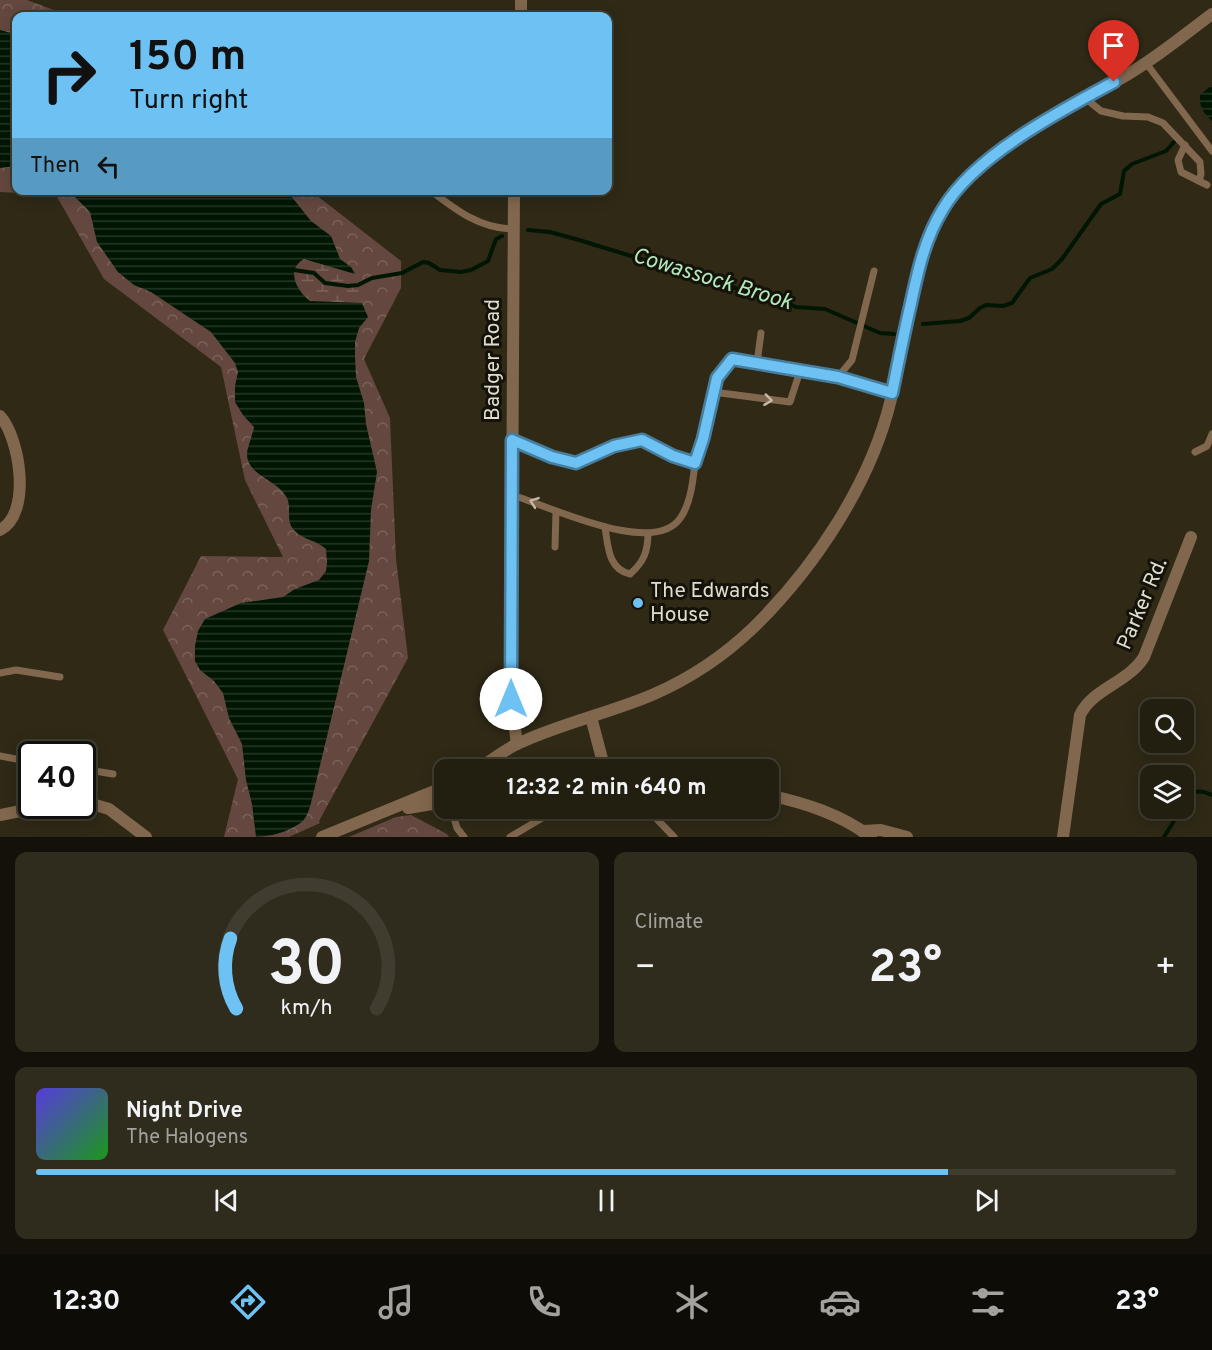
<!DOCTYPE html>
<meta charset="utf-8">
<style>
body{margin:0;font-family:Overpass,sans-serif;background:#2f2c1e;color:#f1f3f6;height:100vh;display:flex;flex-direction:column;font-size:22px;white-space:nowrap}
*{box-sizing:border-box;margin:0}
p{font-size:20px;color:#a3a29f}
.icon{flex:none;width:33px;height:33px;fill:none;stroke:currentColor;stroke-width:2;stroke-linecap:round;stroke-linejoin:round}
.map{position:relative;height:837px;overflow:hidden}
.sheet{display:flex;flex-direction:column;gap:15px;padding:15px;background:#131109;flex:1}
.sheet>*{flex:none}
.guide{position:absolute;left:12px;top:12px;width:600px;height:183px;border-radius:12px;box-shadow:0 3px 15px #0003,0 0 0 2px #403d30;background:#6dc2f3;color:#111;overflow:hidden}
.fabs{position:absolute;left:1140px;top:699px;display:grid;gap:12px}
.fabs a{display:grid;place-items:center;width:54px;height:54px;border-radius:12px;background:#231f10;box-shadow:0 3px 15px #0003,0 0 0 2px #403d30;font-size:30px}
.speed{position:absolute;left:18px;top:741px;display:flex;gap:12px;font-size:30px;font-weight:700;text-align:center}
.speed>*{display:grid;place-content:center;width:78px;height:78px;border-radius:50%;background:#231f10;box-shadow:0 3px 15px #0003,0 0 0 2px #403d30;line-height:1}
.speed .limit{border:3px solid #111;border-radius:9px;background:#fff;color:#111}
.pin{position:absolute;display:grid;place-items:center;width:51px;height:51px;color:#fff;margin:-62px -26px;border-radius:50% 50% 50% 0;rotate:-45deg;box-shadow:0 0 6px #0007}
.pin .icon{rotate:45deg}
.me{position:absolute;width:66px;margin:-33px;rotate:0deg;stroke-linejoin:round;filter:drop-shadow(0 0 4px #0008)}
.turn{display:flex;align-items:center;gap:21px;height:126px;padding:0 18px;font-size:27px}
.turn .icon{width:78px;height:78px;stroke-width:2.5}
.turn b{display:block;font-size:42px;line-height:51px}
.then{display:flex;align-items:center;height:57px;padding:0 18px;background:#0003;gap:12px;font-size:22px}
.big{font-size:45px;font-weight:700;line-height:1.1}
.sheet .widget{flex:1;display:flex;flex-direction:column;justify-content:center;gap:9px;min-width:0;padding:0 21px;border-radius:12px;background:#2f2c1e}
.sheet .dial{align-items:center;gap:0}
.dial svg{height:156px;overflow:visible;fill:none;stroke:#403d30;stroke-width:7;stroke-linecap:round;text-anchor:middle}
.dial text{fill:#f1f3f6;stroke:none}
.song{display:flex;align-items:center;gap:18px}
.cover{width:72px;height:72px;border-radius:9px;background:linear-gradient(135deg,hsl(250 70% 55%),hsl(120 70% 35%))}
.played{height:6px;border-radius:3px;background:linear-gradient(90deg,#6dc2f3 80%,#403d30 80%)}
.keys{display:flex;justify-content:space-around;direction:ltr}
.heat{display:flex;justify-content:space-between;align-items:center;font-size:33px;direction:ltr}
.sheet .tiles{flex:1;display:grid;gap:15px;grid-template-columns:1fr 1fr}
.widget:last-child{grid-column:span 2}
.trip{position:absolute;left:434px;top:759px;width:345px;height:60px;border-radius:12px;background:#231f10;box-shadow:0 3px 15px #0003,0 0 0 2px #403d30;font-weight:700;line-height:60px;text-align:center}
.menu{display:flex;height:96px;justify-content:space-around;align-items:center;background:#0e0c06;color:#a3a29f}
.menu .icon{width:42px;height:42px}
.menu .active{color:#6dc2f3}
.menu b{font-size:27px;color:#f1f3f6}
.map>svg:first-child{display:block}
.forest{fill:url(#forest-crowns)}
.wetland{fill:url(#wetland-marsh)}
.water{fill:url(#water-rules)}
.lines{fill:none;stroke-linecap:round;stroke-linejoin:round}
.stream{stroke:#001603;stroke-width:4}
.service{stroke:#81674d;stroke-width:7}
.minor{stroke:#81674d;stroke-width:12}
.tertiary{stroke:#81674d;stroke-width:12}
.oneway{stroke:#c3b9a9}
.route-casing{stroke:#477e9e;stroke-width:15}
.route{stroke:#6dc2f3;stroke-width:10}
.poi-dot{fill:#6dc2f3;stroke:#141209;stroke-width:2}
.labels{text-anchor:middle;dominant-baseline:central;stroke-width:6;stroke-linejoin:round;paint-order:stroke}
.street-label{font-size:21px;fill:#dfdcd0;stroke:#141209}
.poi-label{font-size:21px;fill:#dfdcd0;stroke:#141209;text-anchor:start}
.water-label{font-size:22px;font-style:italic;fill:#b2eabd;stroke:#141209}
</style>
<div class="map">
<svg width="1212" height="837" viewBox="0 0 1212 837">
<defs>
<pattern id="forest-crowns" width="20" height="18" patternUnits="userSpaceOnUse" patternTransform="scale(1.5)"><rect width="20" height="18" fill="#64483f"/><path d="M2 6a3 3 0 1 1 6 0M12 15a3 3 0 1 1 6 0" fill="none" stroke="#7a625a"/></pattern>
<pattern id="wetland-marsh" width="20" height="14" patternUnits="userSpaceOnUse" patternTransform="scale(1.5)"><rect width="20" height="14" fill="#64483f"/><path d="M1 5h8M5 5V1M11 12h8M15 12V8" fill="none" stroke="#7a625a"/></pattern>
<pattern id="water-rules" width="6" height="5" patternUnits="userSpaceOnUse" patternTransform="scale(1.5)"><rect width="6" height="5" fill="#001603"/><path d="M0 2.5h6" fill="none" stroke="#253727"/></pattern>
</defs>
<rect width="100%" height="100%" fill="#2f2916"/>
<g class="forest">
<polygon points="0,0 27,0 70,16 16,16 16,190 311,191 401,261 401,288 364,359 390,418 396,559 408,658 319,821 320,823 289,837 224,837 238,779 163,630 201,556 283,557 245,480 221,367 104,279 56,195 0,192"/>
<polygon points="411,815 447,834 449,837 349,837 396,817"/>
</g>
<path class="wetland" d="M304 259 355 274C365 282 365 291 362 303L310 301C297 291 285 271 304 259Z"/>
<g class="water">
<polygon points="0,30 11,33 16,31 16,166 0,168"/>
<path d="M1212 85V121C1203 113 1199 106 1200 95Z"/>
<path d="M69 191H287L311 221 331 236 340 259 351 267 355 274 304 259C285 270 297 291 310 301L362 303 368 317 359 328 355 342V356L356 377 364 403 366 424 377 472 371 510 369 561 311 803C309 810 306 820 299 824 287 832 269 837 256 837L252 804 246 780 242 744 229 718 223 693 214 681 200 670 195 661V646L198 631 205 619 241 603 283 597 295 589 319 580 326 571 327 563 326 549C315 539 298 539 291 526 287 518 291 506 287 498 279 480 247 476 247 454 247 448 253 434 254 427L243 415 235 402V386L238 372 235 363 211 332 151 292 134 285 118 272 97 242 90 212Z"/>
</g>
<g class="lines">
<g class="stream">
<polyline points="528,230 550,232 579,240 654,263 680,269 735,288 771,295 796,307 825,309 880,333 894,334"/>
<polyline points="294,270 314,273 325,283 348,286 358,285 372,278 402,273 423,262 429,263 440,270 461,272 471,270 488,261 496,239 502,236"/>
<polyline points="923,324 960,321 969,318 980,308 986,305 1003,306 1012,303 1030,278 1052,269 1062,259 1101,204 1120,194 1124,171 1132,164 1166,151 1174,142"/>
<path d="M1184 806C1190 791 1197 788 1212 795"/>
<polyline points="1164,837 1182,808"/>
</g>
<g class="service">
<polyline points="1146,63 1212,151"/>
<polyline points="1085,98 1101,111 1123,116 1148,117 1163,123 1200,162 1201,174 1199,181"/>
<polyline points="1185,145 1178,160 1181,172 1207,185"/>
<path d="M430 190C456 210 480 229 514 229"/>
<polyline points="757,363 761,333"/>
<polyline points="838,377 852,360 874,271"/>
<polyline points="713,392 790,402 800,371"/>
<polyline points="512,440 552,457 576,463 614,446 642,440 673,456 695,463 703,439 717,378 732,359 838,377 892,393"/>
<polyline points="1195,452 1207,446 1212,434"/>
<path d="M512 495C547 505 655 559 681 517 691 502 693 480 695 463"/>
<path d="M605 527C608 546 608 569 630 574 644 562 648 551 648 533"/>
<polyline points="555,547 556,511"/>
<polyline points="0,673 16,670 60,677"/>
<polyline points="0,756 32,762"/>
<polyline points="82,769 113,774"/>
<polyline points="451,808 457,828 464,837"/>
<polyline points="642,808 652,814 674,837"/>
<polyline points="510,837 559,808"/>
</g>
<g class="minor">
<path d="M0 416C20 438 32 514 0 530"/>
<polyline points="82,801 109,809 146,837"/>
<polyline points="0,815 45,806"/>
<path d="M1063 837 1080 715C1093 688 1128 683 1144 657L1191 537"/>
</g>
<g class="tertiary">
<polyline points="521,16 521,0"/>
<polyline points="514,190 511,699 517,744"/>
<polyline points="591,717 605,770"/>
<path d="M477 770C490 761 502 752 515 745 558 724 607 714 652 695 689 679 725 655 754 627 815 567 871 483 891 399 905 340 911 256 945 205 984 147 1071 108 1130 73 1159 56 1185 34 1212 14"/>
<path d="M768 795C805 803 840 814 871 837"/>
<polyline points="408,808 444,802"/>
<polyline points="862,831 881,830 907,837"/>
<polyline points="322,837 444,787"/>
</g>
</g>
<defs><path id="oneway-chevron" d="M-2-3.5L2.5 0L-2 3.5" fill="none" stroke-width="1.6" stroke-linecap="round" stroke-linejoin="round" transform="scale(1.5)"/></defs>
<g class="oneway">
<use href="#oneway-chevron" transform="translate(768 400) rotate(7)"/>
<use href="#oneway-chevron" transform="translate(534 502) rotate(-160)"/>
</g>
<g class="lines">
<defs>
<path id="route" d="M511 699 512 440 552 457 576 463 614 446 642 440 673 456 695 463 703 439 717 378 732 359 838 377 892 393C898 363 904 333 911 303 918 270 925 238 943 209 974 156 1060 111 1114 82"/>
</defs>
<use href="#route" class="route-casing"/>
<use href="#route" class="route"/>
</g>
<circle class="poi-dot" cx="638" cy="603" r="6"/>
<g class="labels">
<g class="street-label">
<text transform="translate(493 360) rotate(-90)">Badger Road</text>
<text transform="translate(1143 604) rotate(-67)">Parker Rd.</text>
</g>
<g class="poi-label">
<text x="650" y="591">The Edwards<tspan x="650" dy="24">House</tspan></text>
</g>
<g class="water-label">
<text transform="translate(712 280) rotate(17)">Cowassock Brook</text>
</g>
</g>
</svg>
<div class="fabs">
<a><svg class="icon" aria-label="search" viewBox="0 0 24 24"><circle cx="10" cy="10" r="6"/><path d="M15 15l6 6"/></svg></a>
<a><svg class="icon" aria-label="layers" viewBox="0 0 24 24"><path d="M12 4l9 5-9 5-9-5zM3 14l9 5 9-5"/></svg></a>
</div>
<div class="speed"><div class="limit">40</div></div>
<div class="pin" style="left:1114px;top:82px;background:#d93025"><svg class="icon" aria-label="arrive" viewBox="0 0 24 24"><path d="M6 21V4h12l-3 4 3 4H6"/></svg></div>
<svg class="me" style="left:511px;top:699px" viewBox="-20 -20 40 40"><circle r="19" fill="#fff"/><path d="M0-13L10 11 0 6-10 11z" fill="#6dc2f3"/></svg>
<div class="trip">12:32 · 2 min · 640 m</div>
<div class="guide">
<div class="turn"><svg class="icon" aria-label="right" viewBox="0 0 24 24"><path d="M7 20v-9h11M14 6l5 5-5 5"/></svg><div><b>150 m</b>Turn right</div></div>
<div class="then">Then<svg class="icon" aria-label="left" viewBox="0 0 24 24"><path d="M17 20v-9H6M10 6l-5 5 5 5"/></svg></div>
</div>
</div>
<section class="sheet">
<div class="tiles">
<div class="widget dial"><svg viewBox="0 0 100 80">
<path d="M14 69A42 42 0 1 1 86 69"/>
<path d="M14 69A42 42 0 0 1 11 33" stroke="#6dc2f3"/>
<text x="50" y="56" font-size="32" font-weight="700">30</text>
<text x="50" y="72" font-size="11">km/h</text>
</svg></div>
<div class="widget"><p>Climate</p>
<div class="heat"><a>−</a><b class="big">23°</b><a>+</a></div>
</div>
<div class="widget">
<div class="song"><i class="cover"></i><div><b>Night Drive</b><p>The Halogens</p></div></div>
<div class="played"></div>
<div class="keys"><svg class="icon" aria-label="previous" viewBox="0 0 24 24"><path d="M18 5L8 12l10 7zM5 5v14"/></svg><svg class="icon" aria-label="pause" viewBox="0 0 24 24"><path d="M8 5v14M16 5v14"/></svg><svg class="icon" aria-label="next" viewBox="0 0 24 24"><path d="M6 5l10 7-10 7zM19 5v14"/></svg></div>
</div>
</div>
</section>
<nav class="menu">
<b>12:30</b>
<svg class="icon active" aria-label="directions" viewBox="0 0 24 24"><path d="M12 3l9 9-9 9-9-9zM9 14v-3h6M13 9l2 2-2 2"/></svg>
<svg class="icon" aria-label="music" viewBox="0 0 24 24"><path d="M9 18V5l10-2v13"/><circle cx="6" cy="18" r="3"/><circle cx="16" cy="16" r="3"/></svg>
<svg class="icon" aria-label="phone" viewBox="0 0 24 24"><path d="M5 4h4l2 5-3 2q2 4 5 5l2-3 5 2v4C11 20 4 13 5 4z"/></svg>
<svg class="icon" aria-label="climate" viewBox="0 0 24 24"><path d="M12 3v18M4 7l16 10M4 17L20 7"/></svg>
<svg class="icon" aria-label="car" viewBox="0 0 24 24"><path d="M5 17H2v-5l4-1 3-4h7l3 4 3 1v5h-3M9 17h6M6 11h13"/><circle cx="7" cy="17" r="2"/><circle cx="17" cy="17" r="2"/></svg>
<svg class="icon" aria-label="filters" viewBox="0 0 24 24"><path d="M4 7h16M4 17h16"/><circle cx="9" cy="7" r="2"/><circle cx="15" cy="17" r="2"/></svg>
<b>23°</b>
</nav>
